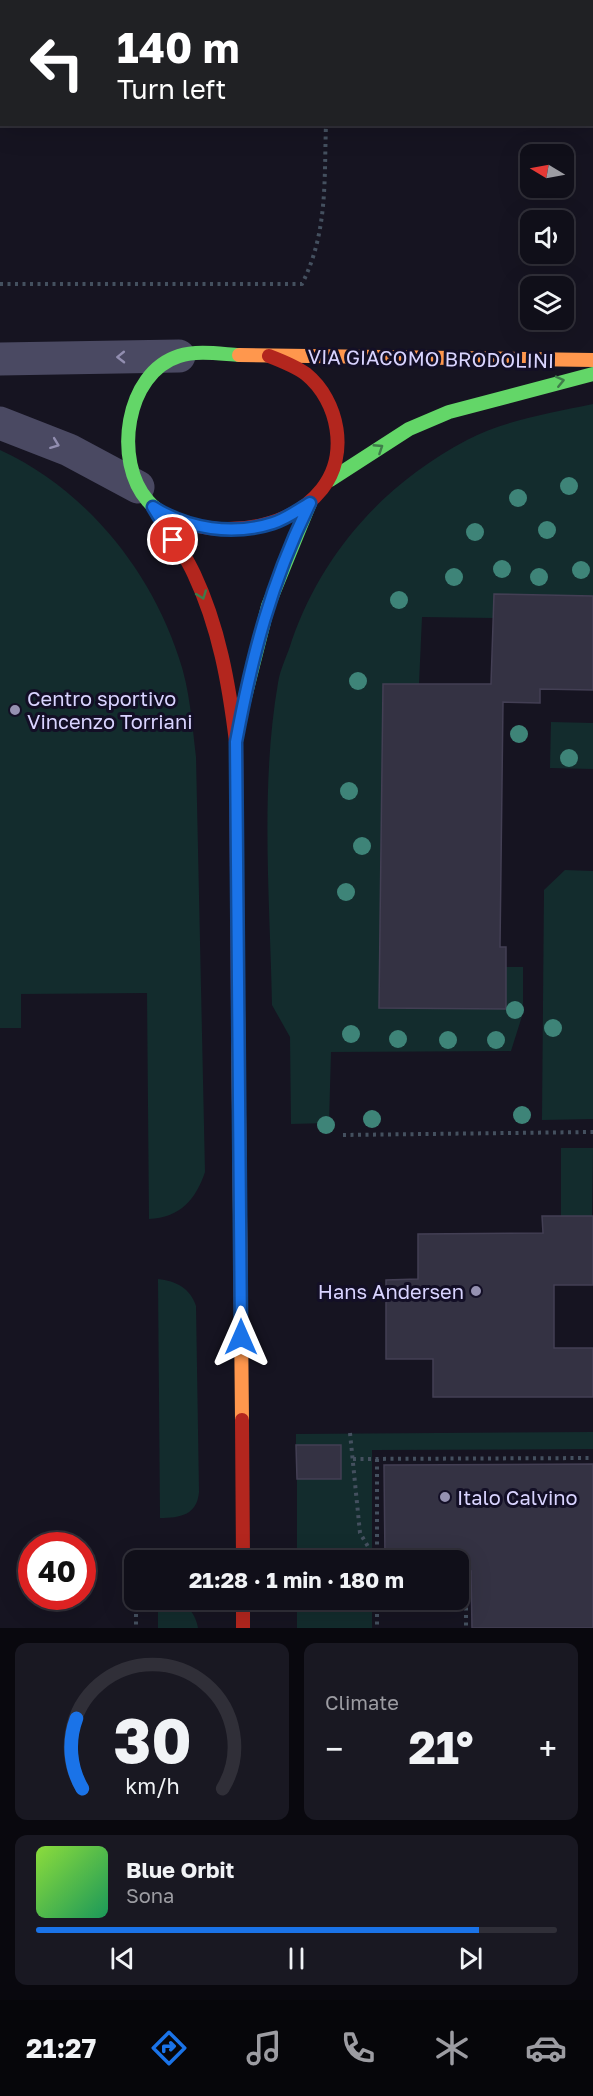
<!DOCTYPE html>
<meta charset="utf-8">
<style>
body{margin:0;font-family:"Golos Text",sans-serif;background:#191822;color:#f1f3f6;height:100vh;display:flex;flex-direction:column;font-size:22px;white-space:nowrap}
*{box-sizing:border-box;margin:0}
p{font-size:20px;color:#9c9ca2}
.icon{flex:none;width:33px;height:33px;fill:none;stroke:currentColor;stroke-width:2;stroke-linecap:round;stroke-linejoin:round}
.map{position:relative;height:1628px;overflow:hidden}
.drawer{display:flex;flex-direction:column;gap:15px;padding:15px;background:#09080e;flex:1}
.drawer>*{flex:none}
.guide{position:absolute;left:0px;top:0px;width:594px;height:126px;box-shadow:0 6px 24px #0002,0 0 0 2px #302f38;background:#202124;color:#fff;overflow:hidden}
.needle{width:39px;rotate:280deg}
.controls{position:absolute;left:520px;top:144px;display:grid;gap:12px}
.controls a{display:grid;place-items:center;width:54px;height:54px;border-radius:12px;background:#100f19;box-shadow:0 6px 24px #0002,0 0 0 2px #302f38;font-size:30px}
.speed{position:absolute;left:18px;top:1532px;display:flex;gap:12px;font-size:30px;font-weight:700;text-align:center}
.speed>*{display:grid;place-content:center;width:78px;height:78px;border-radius:50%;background:#100f19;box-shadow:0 6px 24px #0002,0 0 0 2px #302f38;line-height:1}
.speed .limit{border:9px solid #d22;background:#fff;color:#111}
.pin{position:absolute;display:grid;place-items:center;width:51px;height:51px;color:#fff;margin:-26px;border:3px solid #fff;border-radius:50%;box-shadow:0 2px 6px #0007}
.me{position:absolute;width:66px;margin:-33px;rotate:0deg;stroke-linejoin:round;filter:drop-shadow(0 0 4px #0008)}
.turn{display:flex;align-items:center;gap:21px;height:126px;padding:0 18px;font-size:27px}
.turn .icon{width:78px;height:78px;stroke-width:2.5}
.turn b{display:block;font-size:42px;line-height:51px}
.big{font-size:45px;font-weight:700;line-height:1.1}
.drawer .card{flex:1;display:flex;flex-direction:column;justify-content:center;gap:9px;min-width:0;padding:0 21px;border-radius:12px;background:#191822}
.drawer .dial{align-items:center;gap:0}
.dial svg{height:156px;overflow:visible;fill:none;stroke:#302f38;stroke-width:7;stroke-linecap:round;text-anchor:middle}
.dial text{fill:#f1f3f6;stroke:none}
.song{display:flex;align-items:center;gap:18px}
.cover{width:72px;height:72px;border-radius:9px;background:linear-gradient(135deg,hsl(90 70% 55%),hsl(150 70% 35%))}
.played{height:6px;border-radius:3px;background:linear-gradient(90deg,#1a73e8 85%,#302f38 85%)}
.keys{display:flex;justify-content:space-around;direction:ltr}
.heat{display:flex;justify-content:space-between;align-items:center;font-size:33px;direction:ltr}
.drawer .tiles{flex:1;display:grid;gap:15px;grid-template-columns:1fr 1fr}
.card:last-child{grid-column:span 2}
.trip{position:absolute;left:124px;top:1550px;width:345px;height:60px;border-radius:12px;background:#100f19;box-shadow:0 6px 24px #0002,0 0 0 2px #302f38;font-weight:700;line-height:60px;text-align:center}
.tab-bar{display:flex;height:96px;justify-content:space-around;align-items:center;background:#06060a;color:#9c9ca2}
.tab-bar .icon{width:42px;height:42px}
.tab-bar .current{color:#1a73e8}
.tab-bar b{font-size:27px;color:#f1f3f6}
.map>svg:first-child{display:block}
.green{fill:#132c2d}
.building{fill:#343243;stroke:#433f54;stroke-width:1.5}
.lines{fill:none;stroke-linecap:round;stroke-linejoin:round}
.path{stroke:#44505f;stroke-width:4;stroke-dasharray:3 4.5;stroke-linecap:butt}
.street{stroke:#4a4962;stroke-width:33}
.fast{stroke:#63d668;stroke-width:14}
.slow{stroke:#ff974d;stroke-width:14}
.jam{stroke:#b3261e;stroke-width:14}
.tree{fill:#3e8478}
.oneway{stroke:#928eb0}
.oneway2{stroke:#3f7c4a}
.route-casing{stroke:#114b97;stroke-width:15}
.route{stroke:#1a73e8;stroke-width:10}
.poi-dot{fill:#9591b1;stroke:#130f26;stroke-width:2}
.labels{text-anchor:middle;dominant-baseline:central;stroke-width:6;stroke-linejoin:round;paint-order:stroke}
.street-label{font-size:20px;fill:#d9d4ff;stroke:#130f26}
.poi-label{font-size:20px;fill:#d9d4ff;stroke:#130f26;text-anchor:start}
</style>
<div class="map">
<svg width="593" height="1628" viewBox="0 0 593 1628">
<rect width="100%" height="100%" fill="#161421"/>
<g class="green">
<path d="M593 404V596L494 594 493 618 422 617 419 684H383L379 1008 506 1009V967H523V1013L511 1051 331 1052 329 1123 291 1124 290 1037 272 1005C270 900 260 787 278 683 280 669 288 654 292 640 323 552 384 484 467 440 505 420 551 413 593 404Z"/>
<path d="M0 450C85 489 150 569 179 658 190 690 192 724 196 757L205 1172C196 1199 180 1218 149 1219L147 993 21 994V1028H0Z"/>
<polygon points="551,722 593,723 593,769 550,768"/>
<polygon points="565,870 593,871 593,1119 542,1120 544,890"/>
<polygon points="561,1148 593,1148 592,1216 561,1216"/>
<path d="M158 1279C176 1281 190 1288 196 1306L199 1492C197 1515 180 1518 160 1518Z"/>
<polygon points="593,1432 593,1449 372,1450 372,1560 297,1560 297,1479 341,1479 341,1445 296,1445 296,1434"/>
<path d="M158 1599C179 1599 194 1606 198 1628H158Z"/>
<rect x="297" y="1599" width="75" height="29"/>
</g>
<g class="building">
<polygon points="494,594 593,596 593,690 540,689 540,703 503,702 500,947 506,947 506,1009 379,1008 383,684 491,684"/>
<polygon points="542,1216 593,1216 593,1285 554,1285 554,1348 593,1348 593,1397 433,1397 433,1359 386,1359 386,1280 418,1279 418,1234 543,1233"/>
<polygon points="296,1445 341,1445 341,1479 297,1479"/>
<polygon points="593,1464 593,1628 472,1628 471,1571 459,1571 459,1560 385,1560 384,1465"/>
</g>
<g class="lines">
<g class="path">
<polyline points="330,2 330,0"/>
<path d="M0 284H302C328 232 324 181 326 124"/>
<polyline points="343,1135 593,1132"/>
<polyline points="350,1433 360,1533 376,1560"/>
<polyline points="353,1459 593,1458"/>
<polyline points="377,1459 377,1559"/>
<polyline points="459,1577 466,1577 466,1628"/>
<polyline points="136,1599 136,1628"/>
<polyline points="377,1599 377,1628"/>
</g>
<g class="street">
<polyline points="0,359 179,356"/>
<polyline points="0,423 69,450 138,487"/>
</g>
<g class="fast">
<polyline points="330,480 409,429 449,412 593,374"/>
<path d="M192 525C176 520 159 514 148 501 113 462 125 373 179 356 197 350 221 354 239 355"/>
<polyline points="241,713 268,606 310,503"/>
</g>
<g class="slow">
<polyline points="239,355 593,360"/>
<polyline points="238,1009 242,1420"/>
</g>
<g class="jam">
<path d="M153 507C167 529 183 550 194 574 219 627 229 684 236 742L238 1009"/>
<path d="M192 525C236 535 292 527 322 489 349 455 339 401 306 374 295 366 282 361 269 356"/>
<polyline points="242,1420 243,1560"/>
<polyline points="243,1599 243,1628"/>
</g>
</g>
<g class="tree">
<circle cx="569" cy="486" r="9"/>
<circle cx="518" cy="498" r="9"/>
<circle cx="547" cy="530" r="9"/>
<circle cx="475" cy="532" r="9"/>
<circle cx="502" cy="569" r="9"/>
<circle cx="581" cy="570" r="9"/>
<circle cx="454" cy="577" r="9"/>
<circle cx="539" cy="577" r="9"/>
<circle cx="399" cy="600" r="9"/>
<circle cx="358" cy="681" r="9"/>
<circle cx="519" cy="734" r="9"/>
<circle cx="569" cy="758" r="9"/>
<circle cx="349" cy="791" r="9"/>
<circle cx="362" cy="846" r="9"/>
<circle cx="346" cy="892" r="9"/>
<circle cx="515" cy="1010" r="9"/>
<circle cx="553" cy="1028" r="9"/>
<circle cx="351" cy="1034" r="9"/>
<circle cx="398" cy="1039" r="9"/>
<circle cx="448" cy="1040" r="9"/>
<circle cx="496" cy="1040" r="9"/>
<circle cx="522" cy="1115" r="9"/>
<circle cx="372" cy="1119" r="9"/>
<circle cx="326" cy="1125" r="9"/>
</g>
<defs><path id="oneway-chevron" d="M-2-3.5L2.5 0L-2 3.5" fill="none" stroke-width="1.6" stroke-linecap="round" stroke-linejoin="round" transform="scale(1.5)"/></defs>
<g class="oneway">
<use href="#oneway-chevron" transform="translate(121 357) rotate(179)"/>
<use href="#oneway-chevron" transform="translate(55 444) rotate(21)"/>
</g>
<g class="oneway2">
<use href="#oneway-chevron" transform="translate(560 381) rotate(-13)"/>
<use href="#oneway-chevron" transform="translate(379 448) rotate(-33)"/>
<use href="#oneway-chevron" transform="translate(202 595) rotate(70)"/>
</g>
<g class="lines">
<defs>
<path id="route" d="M173 540 153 507C188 529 233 536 273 523 286 519 298 510 310 503 271 582 252 656 236 742L241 1337"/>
</defs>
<use href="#route" class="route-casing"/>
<use href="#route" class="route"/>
</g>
<g class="poi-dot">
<circle cx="15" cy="710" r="6"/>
<circle cx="476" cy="1291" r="6"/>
<circle cx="445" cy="1497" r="6"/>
</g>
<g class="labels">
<g class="street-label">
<text transform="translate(431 358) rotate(1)">VIA GIACOMO BRODOLINI</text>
</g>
<g class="poi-label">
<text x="27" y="698">Centro sportivo<tspan x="27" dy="23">Vincenzo Torriani</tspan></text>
<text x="464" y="1291" text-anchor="end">Hans Andersen</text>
<text x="457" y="1497">Italo Calvino</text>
</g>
</g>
</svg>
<div class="controls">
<a><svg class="needle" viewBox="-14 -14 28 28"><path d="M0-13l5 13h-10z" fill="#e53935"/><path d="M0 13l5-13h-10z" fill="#9c9ca2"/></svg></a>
<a><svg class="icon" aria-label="sound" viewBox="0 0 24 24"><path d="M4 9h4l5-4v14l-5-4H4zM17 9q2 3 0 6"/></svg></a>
<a><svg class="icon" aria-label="layers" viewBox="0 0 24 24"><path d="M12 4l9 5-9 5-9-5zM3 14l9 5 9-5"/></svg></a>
</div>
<div class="speed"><div class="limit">40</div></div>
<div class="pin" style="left:173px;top:540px;background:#d93025"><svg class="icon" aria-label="arrive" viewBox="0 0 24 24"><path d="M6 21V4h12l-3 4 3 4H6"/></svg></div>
<svg class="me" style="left:241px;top:1337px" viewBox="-20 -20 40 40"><path d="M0-17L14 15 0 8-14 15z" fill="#1a73e8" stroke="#fff" stroke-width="4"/></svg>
<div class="trip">21:28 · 1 min · 180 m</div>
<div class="guide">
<div class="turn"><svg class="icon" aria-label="left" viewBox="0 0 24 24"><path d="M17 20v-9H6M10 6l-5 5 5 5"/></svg><div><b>140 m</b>Turn left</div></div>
</div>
</div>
<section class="drawer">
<div class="tiles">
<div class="card dial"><svg viewBox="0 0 100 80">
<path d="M14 69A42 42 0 1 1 86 69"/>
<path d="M14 69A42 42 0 0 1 11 33" stroke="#1a73e8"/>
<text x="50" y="56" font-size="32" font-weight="700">30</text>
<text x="50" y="72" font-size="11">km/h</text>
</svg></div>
<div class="card"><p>Climate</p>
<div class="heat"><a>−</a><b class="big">21°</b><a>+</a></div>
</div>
<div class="card">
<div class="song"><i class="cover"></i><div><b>Blue Orbit</b><p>Sona</p></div></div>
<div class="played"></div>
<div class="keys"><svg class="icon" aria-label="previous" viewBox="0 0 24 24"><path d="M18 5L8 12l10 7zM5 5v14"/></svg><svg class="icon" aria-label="pause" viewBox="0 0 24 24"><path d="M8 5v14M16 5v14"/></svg><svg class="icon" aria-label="next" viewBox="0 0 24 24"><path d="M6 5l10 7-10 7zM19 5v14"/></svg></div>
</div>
</div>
</section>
<nav class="tab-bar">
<b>21:27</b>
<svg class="icon current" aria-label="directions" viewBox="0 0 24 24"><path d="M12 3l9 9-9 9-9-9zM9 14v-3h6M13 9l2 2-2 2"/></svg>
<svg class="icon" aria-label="music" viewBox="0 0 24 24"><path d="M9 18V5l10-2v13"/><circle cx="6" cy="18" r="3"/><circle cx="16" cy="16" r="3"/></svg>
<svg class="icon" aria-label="phone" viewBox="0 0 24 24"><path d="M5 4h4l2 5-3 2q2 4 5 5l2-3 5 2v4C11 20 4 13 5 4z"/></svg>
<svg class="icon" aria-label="climate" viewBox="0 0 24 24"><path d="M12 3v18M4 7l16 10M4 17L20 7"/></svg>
<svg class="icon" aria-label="car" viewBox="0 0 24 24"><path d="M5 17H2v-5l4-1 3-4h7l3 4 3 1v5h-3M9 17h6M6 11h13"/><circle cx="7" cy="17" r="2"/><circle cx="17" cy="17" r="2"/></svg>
</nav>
